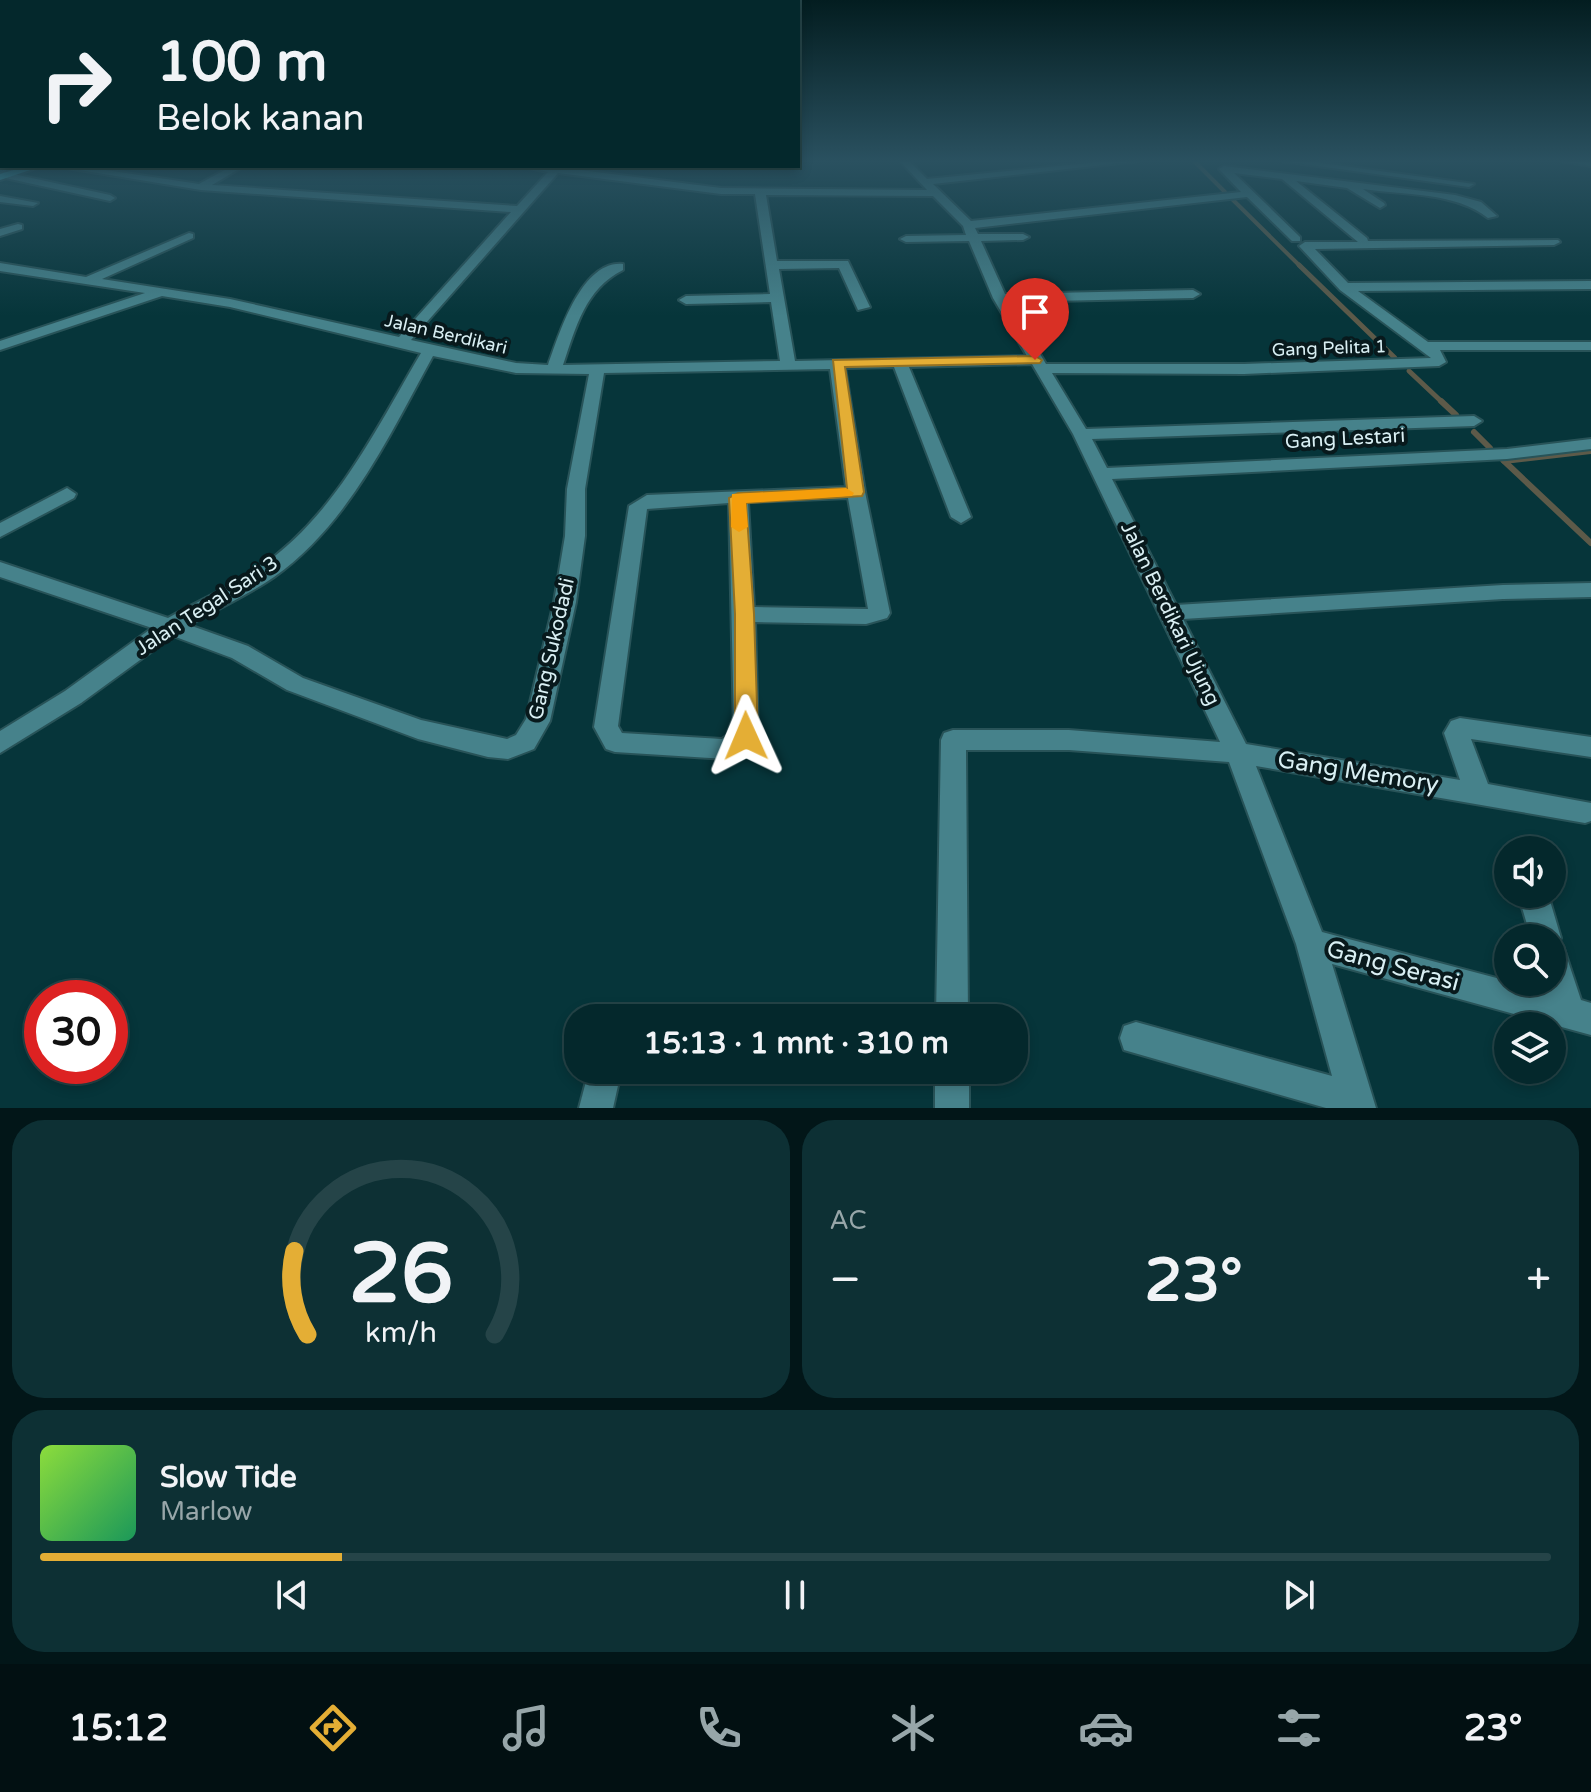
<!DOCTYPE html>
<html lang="id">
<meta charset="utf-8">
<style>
body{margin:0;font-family:"Varela Round",sans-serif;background:#0d3034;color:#f1f3f6;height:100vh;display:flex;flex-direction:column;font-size:30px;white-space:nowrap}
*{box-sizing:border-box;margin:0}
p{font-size:26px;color:#97a6a9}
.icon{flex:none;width:44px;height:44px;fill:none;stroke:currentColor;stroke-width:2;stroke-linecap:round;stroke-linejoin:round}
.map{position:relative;height:1108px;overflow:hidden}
.panel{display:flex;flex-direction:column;gap:12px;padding:12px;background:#021618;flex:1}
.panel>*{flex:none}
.guide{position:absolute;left:0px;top:0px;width:800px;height:168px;box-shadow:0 4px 12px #0003,0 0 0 2px #254448;background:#04282c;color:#f1f3f6;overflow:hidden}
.fabs{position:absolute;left:1494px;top:836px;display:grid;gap:16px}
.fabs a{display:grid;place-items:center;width:72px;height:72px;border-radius:50%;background:#04282c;box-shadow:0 4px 12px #0003,0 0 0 2px #254448;font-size:40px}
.speed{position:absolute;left:24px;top:980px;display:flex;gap:16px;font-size:40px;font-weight:700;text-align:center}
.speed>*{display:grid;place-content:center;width:104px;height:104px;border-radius:50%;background:#04282c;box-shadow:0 4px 12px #0003,0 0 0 2px #254448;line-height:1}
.speed .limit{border:12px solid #d22;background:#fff;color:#111}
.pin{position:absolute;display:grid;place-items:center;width:68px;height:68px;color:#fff;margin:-82px -34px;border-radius:50% 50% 50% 0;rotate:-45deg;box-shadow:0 0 8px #0007}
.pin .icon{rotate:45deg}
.me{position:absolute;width:88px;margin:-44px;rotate:359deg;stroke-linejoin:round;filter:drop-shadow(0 0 6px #0008)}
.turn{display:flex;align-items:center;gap:28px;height:168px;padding:0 24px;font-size:36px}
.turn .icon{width:104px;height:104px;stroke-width:2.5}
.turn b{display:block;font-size:56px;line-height:68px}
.big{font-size:60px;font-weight:700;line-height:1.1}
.panel .tile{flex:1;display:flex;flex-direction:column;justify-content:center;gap:12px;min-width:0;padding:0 28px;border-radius:32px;background:#0d3034}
.panel .dial{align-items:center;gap:0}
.dial svg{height:208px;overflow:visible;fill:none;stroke:#254448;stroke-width:7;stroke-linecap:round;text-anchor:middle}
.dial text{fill:#f1f3f6;stroke:none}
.song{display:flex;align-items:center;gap:24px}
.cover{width:96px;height:96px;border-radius:12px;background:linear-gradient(135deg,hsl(90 70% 55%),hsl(150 70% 35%))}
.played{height:8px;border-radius:4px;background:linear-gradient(90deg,#e4ae35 20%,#254448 20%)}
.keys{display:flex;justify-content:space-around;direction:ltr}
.heat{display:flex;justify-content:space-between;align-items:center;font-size:44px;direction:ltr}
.panel .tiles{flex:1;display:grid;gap:12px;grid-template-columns:1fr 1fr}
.tile:last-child{grid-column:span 2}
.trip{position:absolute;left:564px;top:1004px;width:464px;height:80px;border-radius:32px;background:#04282c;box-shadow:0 4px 12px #0003,0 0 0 2px #254448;font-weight:700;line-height:80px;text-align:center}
.dock{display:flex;height:128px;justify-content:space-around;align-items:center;background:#021012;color:#97a6a9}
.dock .icon{width:56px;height:56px}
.dock .active{color:#e4ae35}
.dock b{font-size:36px;color:#f1f3f6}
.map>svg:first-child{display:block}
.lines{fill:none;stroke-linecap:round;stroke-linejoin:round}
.stream-far2{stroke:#5d5a49;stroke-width:4}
.stream-far1{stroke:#5d5a49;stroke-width:5}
.stream{stroke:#5d5a49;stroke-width:6}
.minor-casing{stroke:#285358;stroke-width:4}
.major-casing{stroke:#285358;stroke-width:4}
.minor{fill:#46828b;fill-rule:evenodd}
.major{fill:#48d6e9;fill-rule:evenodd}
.route{fill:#e4ae35;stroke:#947122;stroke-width:2}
.slow{fill:#f59e0b}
.labels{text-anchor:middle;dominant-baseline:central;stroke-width:8;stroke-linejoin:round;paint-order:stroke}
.far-street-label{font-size:18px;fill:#d9eff3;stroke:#08191c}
.street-label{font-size:20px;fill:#d9eff3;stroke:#08191c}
.near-street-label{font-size:24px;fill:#d9eff3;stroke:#08191c}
</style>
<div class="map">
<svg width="1591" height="1108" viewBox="0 0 1591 1108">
<rect width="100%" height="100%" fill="#06353a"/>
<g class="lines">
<g class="stream-far2">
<polyline points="1194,161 1225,192"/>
<polyline points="1232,199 1301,267"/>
</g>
<g class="stream-far1">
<polyline points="1299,265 1395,358"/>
<polyline points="1409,371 1443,403"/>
</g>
<g class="stream">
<polyline points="1441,401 1456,415"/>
<polyline points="1474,432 1490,448"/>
<polyline points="1503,460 1591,543"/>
<polyline points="1504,461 1591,451"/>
</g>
<defs>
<g id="minor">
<path d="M900 161H909L927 179 1108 161H1138L933 184 971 221 1241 192 1219 169 1224 166 1455 195 1481 202 1497 216 1488 218C1456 192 1403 195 1363 189L1384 203 1385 205 1380 208 1347 188 1296 181 1367 238 1368 241 1558 240 1560 242 1554 245 1315 249 1348 283 1591 281V289L1358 291 1428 342H1591V350H1440L1446 362 1439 366 1244 374 1052 373 1086 429 1474 416 1482 421 1474 426 1092 439 1107 468 1507 449 1591 439V449L1507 459 1112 479 1176 605 1503 585 1591 583V597L1503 599 1183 619 1246 744 1460 780 1444 733 1451 721 1460 718 1591 737V757L1471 739 1488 784 1591 803V821L1585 823 1256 766 1322 932 1546 991 1544 982H1552V938H1531L1518 894H1548L1561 938 1558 945 1563 946 1581 1000 1591 1003V1035L1332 964 1376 1108H1326L1124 1050 1120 1038 1124 1026 1136 1022 1332 1076 1296 944 1229 762 1069 750H966L968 1018H936L941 740 944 733 953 730H1069L1220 742 1073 434 1032 364 909 367 971 517 961 523 951 517 894 367 845 368 865 492 890 613 887 618 866 624 755 622 758 736C752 748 738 755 726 759L615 752 606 749 594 727 629 506 647 495 846 487 830 369 604 373 585 489V536L576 602 550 721 534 749 508 759 488 757 418 739 287 690 232 658 173 636 81 703 0 753V731L65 691 152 628 0 577V562L168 618C198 601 231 587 260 567 335 516 376 429 421 353L230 307 162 296 0 350V341L145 293 0 271V263L86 277 189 233 193 234V238L102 279 230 299 399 337 511 212 201 190 55 166H79L199 184 232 166H244L212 185 517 206 548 172 521 166H549L721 188 927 190ZM558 173 721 194H755L770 294 686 296 679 300 686 304 771 302 780 361 563 365C576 327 585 289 623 270V264C581 260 559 335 548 365L516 363 411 340ZM1234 173 1282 179 1358 242H1305L1299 246 1340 290 1431 358 1244 364H1046L1009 302 1193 298 1200 294 1193 290 1005 294 981 241 1023 240 1029 237 1023 234H978L975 228 1247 197 1292 241H1300V237ZM766 195 933 196 963 226 966 235 906 236 900 239 906 242 969 241 993 298 1027 356 795 361 779 269 839 268 858 310 870 307 848 261H777ZM433 356 516 373 589 374 567 489 565 536 554 602 526 719 516 735 507 739 421 720 303 678 248 646 189 625C217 609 248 595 274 577 349 524 390 434 433 356ZM848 498 868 609 754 607 748 502ZM729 503 734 731 722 739 622 733 618 726 647 509Z"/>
<polygon points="1282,161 1307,161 1474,184 1469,187"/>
<polygon points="1562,161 1591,161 1591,166"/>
<polygon points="4,172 110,195 115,198 110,201 1,177"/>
<polygon points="0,196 38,203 33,206 0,202"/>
<polygon points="18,224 22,225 22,229 0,236 0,229"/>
<polygon points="67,488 76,494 74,498 0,537 0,523"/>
<polygon points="589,1070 615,1070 619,1081 613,1108 579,1108"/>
<rect x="935" y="1070" width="34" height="38"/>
</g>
<polygon id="major" points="27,166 42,166 0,180 0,174"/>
</defs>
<use href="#minor" class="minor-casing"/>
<use href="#major" class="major-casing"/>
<use href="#minor" class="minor"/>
<use href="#major" class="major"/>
</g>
<linearGradient id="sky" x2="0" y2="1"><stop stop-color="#031d20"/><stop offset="0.51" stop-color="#2a5160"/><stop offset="1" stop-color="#2a5160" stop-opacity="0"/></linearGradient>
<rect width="1591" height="316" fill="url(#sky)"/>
<polygon class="route" points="1035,356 1042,360 1040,363 845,367 864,492 862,496 746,503 754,614 758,736 754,742 746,745 738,742 735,736 735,614 729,498 738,493 847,488 833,360"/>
<polygon class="slow" points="846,488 854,493 852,496 746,503 748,527 739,532 731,527 732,494"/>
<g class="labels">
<g class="far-street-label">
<text transform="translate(446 334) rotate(13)">Jalan Berdikari</text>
<text transform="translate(1329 348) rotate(-2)">Gang Pelita 1</text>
</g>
<g class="street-label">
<text transform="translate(1345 439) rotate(-3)">Gang Lestari</text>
<text transform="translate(207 606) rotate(-33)">Jalan Tegal Sari 3</text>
<text transform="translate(1170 614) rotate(64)">Jalan Berdikari Ujung</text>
<text transform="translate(552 649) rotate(-77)">Gang Sukodadi</text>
</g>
<g class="near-street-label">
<text transform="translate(1358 772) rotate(9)">Gang Memory</text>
<text transform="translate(1393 966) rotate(15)">Gang Serasi</text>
</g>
</g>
</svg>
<div class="fabs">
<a><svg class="icon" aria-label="sound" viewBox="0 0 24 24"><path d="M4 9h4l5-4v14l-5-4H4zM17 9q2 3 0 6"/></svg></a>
<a><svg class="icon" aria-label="search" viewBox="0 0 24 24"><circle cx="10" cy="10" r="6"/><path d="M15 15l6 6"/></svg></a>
<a><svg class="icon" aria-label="layers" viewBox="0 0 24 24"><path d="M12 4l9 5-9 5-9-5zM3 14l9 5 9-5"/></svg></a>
</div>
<div class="speed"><div class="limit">30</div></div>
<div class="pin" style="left:1035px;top:360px;background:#d93025"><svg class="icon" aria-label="arrive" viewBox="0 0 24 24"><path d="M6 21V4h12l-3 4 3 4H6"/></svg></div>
<svg class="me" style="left:746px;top:736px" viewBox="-20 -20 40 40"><path d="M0-17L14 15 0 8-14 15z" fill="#e4ae35" stroke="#fff" stroke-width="4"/></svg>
<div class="trip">15:13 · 1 mnt · 310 m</div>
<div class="guide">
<div class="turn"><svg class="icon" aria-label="right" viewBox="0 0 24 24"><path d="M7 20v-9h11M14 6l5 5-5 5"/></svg><div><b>100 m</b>Belok kanan</div></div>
</div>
</div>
<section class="panel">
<div class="tiles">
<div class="tile dial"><svg viewBox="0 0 100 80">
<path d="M14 69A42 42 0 1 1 86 69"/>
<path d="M14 69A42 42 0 0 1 9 37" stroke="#e4ae35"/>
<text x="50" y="56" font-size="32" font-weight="700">26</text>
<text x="50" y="72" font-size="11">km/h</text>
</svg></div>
<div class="tile"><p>AC</p>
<div class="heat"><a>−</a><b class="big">23°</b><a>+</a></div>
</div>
<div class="tile">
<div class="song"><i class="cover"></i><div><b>Slow Tide</b><p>Marlow</p></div></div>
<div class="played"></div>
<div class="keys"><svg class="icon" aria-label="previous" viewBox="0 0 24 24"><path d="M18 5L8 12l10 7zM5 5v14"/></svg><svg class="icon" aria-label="pause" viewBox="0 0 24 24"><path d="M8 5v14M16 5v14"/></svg><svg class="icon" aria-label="next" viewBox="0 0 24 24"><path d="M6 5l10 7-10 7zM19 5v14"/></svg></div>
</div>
</div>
</section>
<nav class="dock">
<b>15:12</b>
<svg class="icon active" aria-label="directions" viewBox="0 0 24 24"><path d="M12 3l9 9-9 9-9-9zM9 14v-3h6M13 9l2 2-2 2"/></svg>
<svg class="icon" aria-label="music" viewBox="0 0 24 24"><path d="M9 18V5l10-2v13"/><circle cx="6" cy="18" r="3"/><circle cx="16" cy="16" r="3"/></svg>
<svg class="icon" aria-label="phone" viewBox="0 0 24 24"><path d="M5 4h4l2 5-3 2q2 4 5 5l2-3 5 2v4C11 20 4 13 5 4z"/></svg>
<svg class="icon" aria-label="climate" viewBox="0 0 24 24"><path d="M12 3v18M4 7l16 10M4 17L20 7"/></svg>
<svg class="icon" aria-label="car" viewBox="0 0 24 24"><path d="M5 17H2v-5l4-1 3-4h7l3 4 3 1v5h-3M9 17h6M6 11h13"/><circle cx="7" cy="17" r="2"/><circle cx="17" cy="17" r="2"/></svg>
<svg class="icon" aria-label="filters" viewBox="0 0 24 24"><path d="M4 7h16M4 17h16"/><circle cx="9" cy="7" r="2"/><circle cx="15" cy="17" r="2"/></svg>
<b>23°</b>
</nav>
